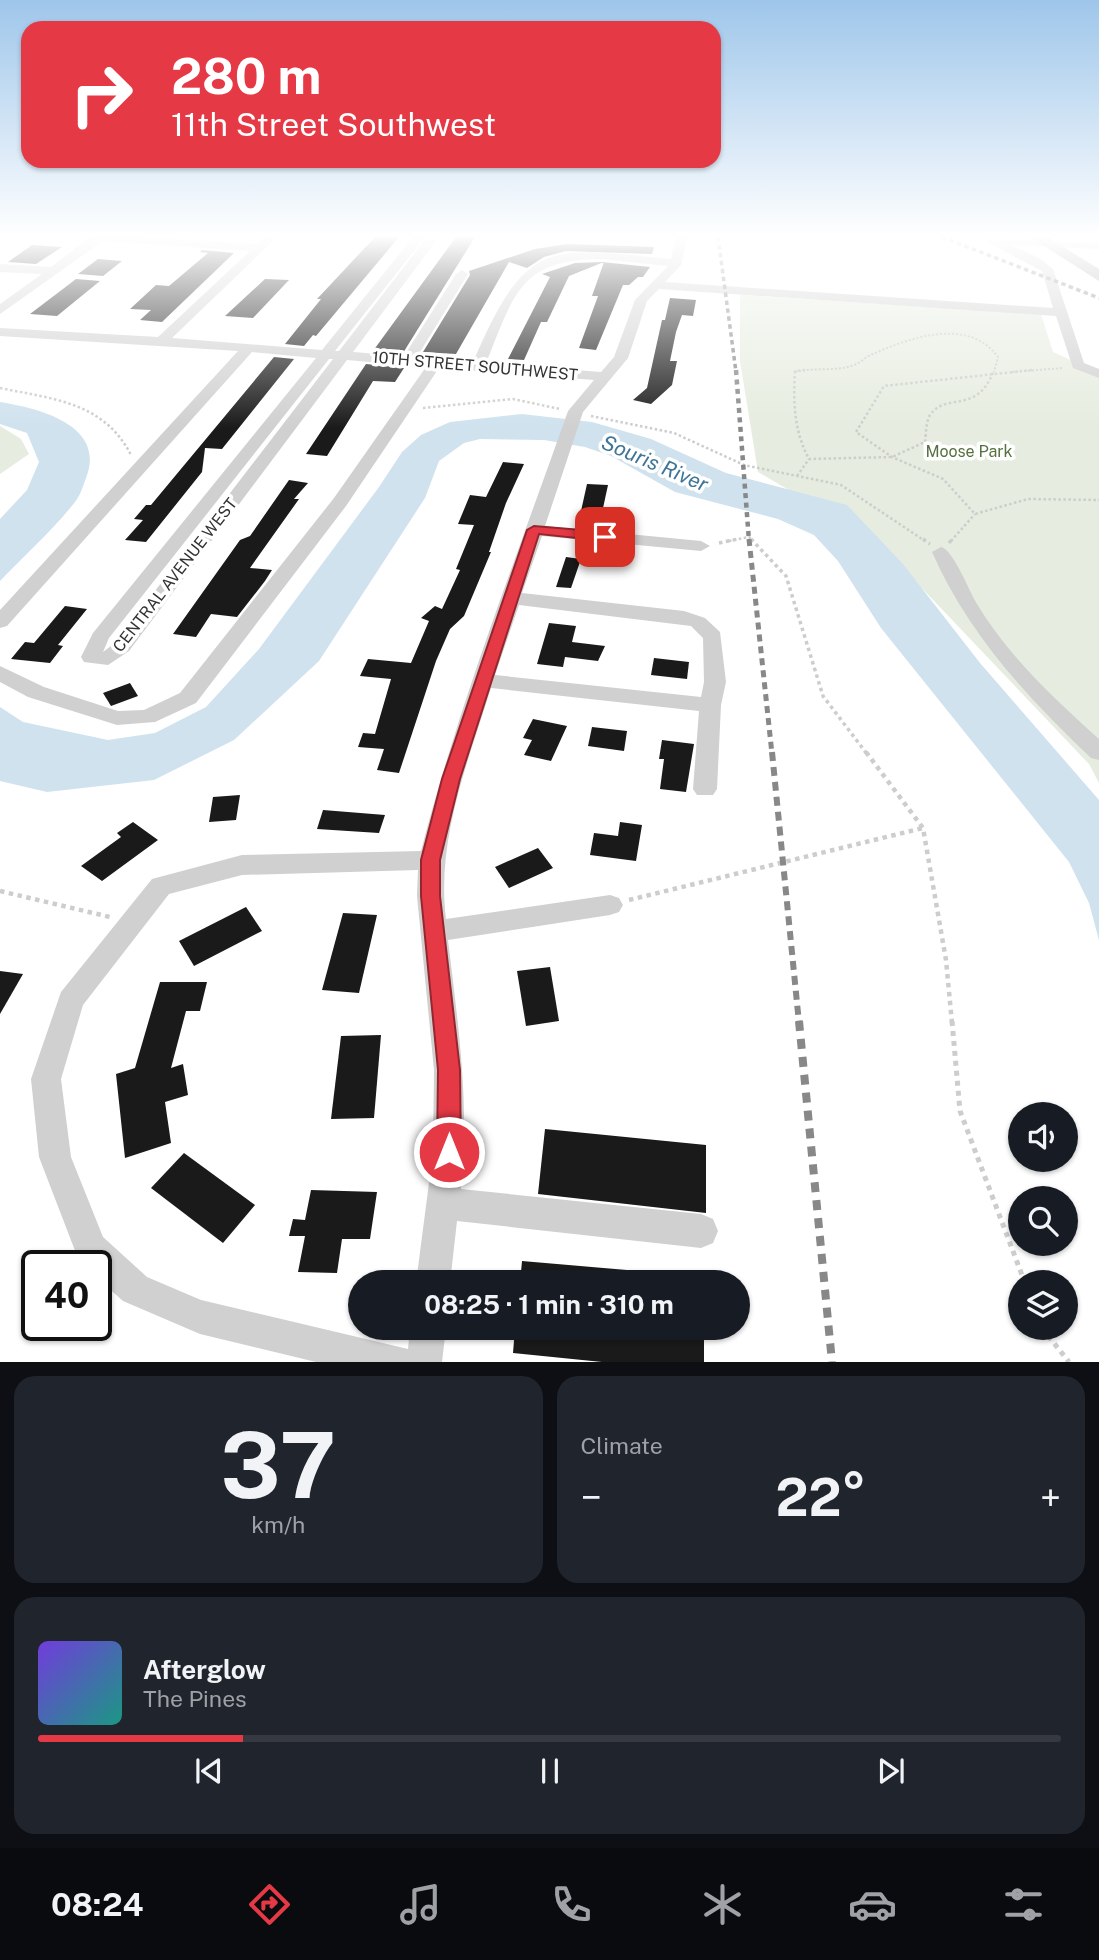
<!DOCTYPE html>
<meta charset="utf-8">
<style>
body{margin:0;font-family:"Public Sans",sans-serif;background:#20242c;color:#f1f3f6;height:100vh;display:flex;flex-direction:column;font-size:26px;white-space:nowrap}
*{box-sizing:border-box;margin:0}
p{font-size:23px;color:#9ea1a6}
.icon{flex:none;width:38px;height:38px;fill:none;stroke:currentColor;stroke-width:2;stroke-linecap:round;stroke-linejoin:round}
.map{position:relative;height:1362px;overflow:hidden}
.panel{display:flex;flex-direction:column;gap:14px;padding:14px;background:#0d0f14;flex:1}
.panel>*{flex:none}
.guide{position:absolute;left:21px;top:21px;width:700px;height:147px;border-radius:21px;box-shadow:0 2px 5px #0004;background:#e63946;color:#fff;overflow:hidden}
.fabs{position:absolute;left:1008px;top:1102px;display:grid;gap:14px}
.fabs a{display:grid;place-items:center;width:70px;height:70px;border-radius:50%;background:#171b24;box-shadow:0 2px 5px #0004;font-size:35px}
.speed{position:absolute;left:21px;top:1250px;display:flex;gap:14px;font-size:35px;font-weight:700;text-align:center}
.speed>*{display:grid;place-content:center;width:91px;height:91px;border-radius:50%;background:#171b24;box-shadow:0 2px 5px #0004;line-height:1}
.speed .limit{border:4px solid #111;border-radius:10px;background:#fff;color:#111}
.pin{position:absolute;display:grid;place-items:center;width:60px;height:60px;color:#fff;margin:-30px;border-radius:14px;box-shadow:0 4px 10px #0006}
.me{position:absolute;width:77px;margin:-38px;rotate:0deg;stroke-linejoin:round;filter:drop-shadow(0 0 5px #0008)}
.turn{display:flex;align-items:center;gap:24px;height:147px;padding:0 35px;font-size:32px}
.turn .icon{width:91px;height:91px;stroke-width:2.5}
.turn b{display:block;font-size:49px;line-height:60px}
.big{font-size:52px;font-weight:700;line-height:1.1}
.panel .tile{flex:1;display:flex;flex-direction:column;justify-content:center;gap:10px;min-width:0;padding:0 24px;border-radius:21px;background:#20242c}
.panel .dial{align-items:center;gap:0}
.dial b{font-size:91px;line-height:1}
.song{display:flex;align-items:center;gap:21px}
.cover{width:84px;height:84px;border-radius:10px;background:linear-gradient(135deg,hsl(260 70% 55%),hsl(170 70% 35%))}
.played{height:7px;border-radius:4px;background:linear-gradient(90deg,#e63946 20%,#363941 20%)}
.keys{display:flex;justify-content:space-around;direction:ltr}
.heat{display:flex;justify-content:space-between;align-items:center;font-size:38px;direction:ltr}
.panel .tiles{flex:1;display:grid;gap:14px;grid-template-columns:1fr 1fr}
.tile:last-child{grid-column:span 2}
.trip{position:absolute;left:348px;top:1270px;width:402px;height:70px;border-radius:35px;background:#171b24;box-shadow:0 2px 5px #0004;font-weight:700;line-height:70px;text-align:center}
.tab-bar{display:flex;height:112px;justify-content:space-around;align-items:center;background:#090b0e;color:#9ea1a6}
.tab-bar .icon{width:49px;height:49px}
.tab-bar .active{color:#e63946}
.tab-bar b{font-size:32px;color:#f1f3f6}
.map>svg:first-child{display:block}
.green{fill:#e6ecdf}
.water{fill:#cfe2ee}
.building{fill:#1a1a1a}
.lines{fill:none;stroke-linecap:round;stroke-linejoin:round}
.path-far4{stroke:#cdcdcd;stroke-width:2;stroke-dasharray:2 2;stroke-linecap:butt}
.path-far3{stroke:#cdcdcd;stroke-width:2.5;stroke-dasharray:2.5 2.5;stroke-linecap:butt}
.path-far2{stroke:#cdcdcd;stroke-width:3.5;stroke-dasharray:3.5 3.5;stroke-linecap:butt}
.path-far1{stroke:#cdcdcd;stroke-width:4.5;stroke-dasharray:4.5 4.5;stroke-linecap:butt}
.path{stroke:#cdcdcd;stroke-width:5;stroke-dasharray:5 5;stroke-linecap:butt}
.minor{fill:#d0d0d0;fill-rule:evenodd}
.major{fill:#ababab;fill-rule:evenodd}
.rail-far4{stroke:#888;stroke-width:3.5;stroke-dasharray:4.5 3.5;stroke-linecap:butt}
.rail-far3{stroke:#888;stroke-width:4.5;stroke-dasharray:5 4.5;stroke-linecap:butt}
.rail-far2{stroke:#888;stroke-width:5;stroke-dasharray:7 5;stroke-linecap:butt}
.rail-far1{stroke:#888;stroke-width:6;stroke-dasharray:9 6;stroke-linecap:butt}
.rail{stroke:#888;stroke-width:8;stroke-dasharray:10 8;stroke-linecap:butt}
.route{fill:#e63946;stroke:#96252e;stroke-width:2}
.labels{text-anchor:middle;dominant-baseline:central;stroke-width:7;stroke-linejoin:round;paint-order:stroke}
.far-street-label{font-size:16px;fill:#333;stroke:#fff}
.far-park-label{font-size:16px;fill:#56703f;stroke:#fff}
.water-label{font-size:21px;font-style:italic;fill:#3f7597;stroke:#fff}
</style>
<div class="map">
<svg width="1099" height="1362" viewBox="0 0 1099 1362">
<rect width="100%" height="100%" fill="#fff"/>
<g class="green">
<polygon points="740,295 1041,314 1053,352 1099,373 1099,783 1089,764 878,542 758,472 740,361"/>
<polygon points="0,426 21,439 29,454 0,474"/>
</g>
<g class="water">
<path d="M0 402C38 408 107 425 86 478 83 486 80 496 75 502 53 530 25 555 0 581V519L27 490 39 462 27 433 0 424Z"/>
<polygon points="522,414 592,422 651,439 726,473 847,505 903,564 980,663 1099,800 1099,940 1089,903 1069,862 881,628 838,561 814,535 778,519 675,492 611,456 585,447 544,440 480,439 464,443 439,461 425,498 319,661 234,740 154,780 47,792 0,781 0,707 23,722 108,740 155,733 206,707 259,649 379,487 402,452 421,435 450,422"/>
</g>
<g class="building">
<polygon points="375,237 399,237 316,336 313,335 304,346 285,344 321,299 317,299"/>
<polygon points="456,237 475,237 403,353 373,351"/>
<polygon points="567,244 654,247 652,254 566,251 544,257 527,268 509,262 456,354 423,352 470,275 469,271 535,249"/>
<polygon points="32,245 62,247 36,264 8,262"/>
<polygon points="202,250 234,253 162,322 140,320 151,310 130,309 156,285 169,286 208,253 200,252"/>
<polygon points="98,259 122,261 103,276 78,274"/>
<polygon points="602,262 650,267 643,277 638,277 629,285 623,285 596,350 579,348 598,296 592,296 604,262 569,276 547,322 541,322 524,360 508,359 550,277 542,274 575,263"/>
<polygon points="76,279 100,281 57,316 30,314"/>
<polygon points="265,279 289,280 253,318 225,316"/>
<polygon points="670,298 696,300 693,316 682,315 676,332 670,361 677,361 672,385 651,404 633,400 647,388 662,320 665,320"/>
<polygon points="274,357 294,359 222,449 205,448 202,472 146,542 125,540 143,520 134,519 146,505 151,505"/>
<polygon points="366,364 404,368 395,382 373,381 327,456 306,454"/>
<polygon points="503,462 524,464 506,503 489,552 491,552 464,616 450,629 436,661 399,773 377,770 384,749 358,747 363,733 375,734 391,679 360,676 368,659 411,663 429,621 421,618 435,606 442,609 460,570 456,569 474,525 458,524 470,495 486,497"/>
<polygon points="289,480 308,483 294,499 299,499 250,568 272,570 265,581 237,617 211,614 196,637 173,634 240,540 250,536"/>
<polygon points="587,484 608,485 600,522 579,520"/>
<polygon points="566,557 581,559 571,588 556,587"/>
<polygon points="65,606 87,609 58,645 63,646 50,663 11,659 25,642 34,643"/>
<polygon points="549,623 576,626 572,642 605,646 598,661 565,657 563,667 537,664"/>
<polygon points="654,658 689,662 687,679 651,675"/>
<polygon points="130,683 138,696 111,706 103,693"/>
<polygon points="533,719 567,726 551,761 524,755 532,740 523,738"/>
<polygon points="592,727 627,731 624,751 588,746"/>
<polygon points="662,740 694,744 686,792 660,789 664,759 659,759"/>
<polygon points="240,795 236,820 209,822 213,797"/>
<polygon points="323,810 385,815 379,833 317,829"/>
<polygon points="133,822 158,840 102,881 81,866 121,837 117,833"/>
<polygon points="620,822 642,825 636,861 590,855 594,833 618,836"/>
<polygon points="538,848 553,868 509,888 495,867"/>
<polygon points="246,907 262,931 194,966 179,941"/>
<polygon points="343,913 377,915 359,993 322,990"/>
<polygon points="550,967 559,1021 526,1026 517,971"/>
<polygon points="0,971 23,974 0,1014"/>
<polygon points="160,982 207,982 200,1011 186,1011 171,1068 183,1064 188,1095 165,1102 171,1143 125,1158 116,1074 135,1068"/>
<polygon points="381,1035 374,1118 331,1119 341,1036"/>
<polygon points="545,1129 706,1145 706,1213 538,1194"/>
<polygon points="184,1153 255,1205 223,1243 151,1188"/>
<polygon points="311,1190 377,1192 370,1239 342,1239 337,1273 298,1272 305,1236 289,1236 293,1219 305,1220"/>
<polygon points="522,1261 650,1272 650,1283 520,1283"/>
<polygon points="515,1328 704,1328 704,1362 602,1362 513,1353"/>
</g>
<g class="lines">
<g class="path-far4">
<path d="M795 372C812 367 837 372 854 365 861 363 866 356 873 354 911 337 969 317 998 357L994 372"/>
<polyline points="1012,372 1063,368"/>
</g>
<g class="path-far3">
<path d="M805 370 795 371C793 402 794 431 809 459L892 457 925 442C926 434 926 421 930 415 947 391 977 416 994 370"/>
<polyline points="1032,370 884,386 856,432 892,457 943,479 975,514 1028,499 1099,500"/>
<path d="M0 388C53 399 104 402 131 455"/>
<polyline points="423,408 513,399 560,409"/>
<polyline points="591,416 674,433 744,465 841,485 925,541"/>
<polyline points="797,476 809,459"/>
<polyline points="729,541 749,537 753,541"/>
<polyline points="951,541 975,514"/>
</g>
<g class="path-far2">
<polyline points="751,539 786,576 823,696 867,754"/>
<polyline points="923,539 930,544"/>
<polyline points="719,543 738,539"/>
<polyline points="949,543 952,539"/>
</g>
<g class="path-far1">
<polyline points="866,752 923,828 946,960 952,1023"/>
<polyline points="0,891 110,917"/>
<polyline points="629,900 923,828"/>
</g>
<g class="path">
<polyline points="952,1021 960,1111 1025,1283"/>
<polyline points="1042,1328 1069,1362"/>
</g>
<g class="minor">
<path d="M90 237H145L257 244 265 237H277L172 338 322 350 413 237H425L335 351H339L427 237H439L353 352 404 356 456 274 462 270 468 274 417 357 473 362C526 240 545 246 671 259L676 237H688L681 265 665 282 1053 308 1042 271 989 243V239L1099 243V249L1011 245 1039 258 1053 269 1084 363 1099 369V378L1073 368 1056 316 659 289 647 301 628 358 583 412 545 526 701 541 710 546 701 551 542 536 522 593 684 611 705 618 720 632 726 682 721 705 717 789 713 795H697L693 789 699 711 491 688C468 762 436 840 446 919L610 895 619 898 623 905 619 912 610 915 448 940C458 1023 470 1105 461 1189L701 1214 713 1219 718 1231 713 1243 701 1248 457 1221 450 1283H416L433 1152 434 1070 417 896 418 870 242 875 169 894 83 1005 61 1079 71 1157 103 1237 147 1277 201 1300 408 1349 410 1328H446L442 1362H316L200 1334 123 1301 96 1277V1265H84L79 1261 39 1157 31 1079 61 992 152 879 242 855 421 851C460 700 517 556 568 411L594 380 439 368 346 506 196 703 155 722 117 725 28 697 0 682V666L44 687 118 711 144 710 180 693 334 498 426 367 347 360 129 651 108 665 84 662 81 657 93 633 316 358 252 352 7 626 0 628V610L238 351 0 336V328L158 337 250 251 103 241 0 314V304L42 274 0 272V264L51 267ZM602 259 668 266 635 300 614 357 601 372 486 363C514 295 519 259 602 259ZM329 359H333L115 643 103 652 109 638ZM519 605 691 626 703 638 704 682 701 697 495 675Z"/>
<path d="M941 547C953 549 969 591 977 604 1008 656 1055 699 1099 739V760L1091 758C1027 697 968 634 932 552Z"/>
</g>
<polygon class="major" points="1030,237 1047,237 1099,269 1099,281"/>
<g class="rail-far4">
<polyline points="718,237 736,372"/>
<polyline points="942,237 1099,298"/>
</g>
<polyline class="rail-far3" points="736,370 749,541"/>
<polyline class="rail-far2" points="749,539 772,754"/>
<polyline class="rail-far1" points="772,752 799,1023"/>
<polyline class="rail" points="799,1021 832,1362"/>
</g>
<linearGradient id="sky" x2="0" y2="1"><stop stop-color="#9ec6ea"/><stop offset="0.55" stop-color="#fff"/><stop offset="1" stop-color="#fff" stop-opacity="0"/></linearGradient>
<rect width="1099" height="428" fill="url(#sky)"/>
<polygon class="route" points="534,526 605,532 612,537 605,541 539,534 460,779 440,860 440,896 460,1070 461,1152 458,1160 449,1164 441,1160 437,1152 438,1070 421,896 421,860 442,779 527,530"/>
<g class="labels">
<g class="far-street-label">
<text transform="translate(475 366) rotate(5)">10TH STREET SOUTHWEST</text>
<text transform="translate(175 575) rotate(-52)">CENTRAL AVENUE WEST</text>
</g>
<g class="far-park-label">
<text x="969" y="451">Moose Park</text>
</g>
<g class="water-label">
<text transform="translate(655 463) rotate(23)">Souris River</text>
</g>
</g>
</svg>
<div class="fabs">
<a><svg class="icon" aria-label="sound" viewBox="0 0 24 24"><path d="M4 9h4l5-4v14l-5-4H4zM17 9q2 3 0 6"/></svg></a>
<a><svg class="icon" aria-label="search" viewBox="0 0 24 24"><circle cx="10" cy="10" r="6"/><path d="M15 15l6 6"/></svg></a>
<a><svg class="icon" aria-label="layers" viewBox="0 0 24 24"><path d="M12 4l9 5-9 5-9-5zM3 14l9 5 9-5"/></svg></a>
</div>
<div class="speed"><div class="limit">40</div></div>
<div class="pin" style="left:605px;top:537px;background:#d93025"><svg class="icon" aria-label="arrive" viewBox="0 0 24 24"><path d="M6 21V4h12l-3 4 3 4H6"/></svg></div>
<svg class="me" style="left:449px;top:1152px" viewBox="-20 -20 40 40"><circle r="17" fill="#e63946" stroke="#fff" stroke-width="3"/><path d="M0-11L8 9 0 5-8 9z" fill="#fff"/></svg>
<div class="trip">08:25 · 1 min · 310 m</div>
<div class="guide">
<div class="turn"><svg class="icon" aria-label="right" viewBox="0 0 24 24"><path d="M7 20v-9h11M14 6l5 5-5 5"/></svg><div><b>280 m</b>11th Street Southwest</div></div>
</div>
</div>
<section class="panel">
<div class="tiles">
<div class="tile dial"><b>37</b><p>km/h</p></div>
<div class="tile"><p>Climate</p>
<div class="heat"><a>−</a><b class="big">22°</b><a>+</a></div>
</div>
<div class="tile">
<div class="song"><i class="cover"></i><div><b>Afterglow</b><p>The Pines</p></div></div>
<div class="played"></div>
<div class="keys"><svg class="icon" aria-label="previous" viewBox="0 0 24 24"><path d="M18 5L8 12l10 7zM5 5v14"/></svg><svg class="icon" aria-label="pause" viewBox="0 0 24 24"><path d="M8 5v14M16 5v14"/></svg><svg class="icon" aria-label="next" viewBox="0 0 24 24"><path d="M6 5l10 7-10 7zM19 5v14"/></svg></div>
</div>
</div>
</section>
<nav class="tab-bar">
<b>08:24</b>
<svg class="icon active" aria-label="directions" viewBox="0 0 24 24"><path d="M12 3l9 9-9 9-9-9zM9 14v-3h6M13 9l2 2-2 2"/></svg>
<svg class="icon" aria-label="music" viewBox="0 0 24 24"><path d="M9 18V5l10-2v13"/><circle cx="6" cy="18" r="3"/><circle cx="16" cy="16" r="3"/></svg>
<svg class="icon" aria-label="phone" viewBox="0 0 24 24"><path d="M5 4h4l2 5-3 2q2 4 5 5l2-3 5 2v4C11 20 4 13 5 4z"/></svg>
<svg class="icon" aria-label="climate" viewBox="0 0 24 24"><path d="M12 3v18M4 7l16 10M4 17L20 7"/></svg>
<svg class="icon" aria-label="car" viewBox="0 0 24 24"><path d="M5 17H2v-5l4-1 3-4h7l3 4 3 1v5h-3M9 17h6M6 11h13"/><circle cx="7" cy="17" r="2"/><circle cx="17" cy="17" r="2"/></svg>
<svg class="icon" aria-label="filters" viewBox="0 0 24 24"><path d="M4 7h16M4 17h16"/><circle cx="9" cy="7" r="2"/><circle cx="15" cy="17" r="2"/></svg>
</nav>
